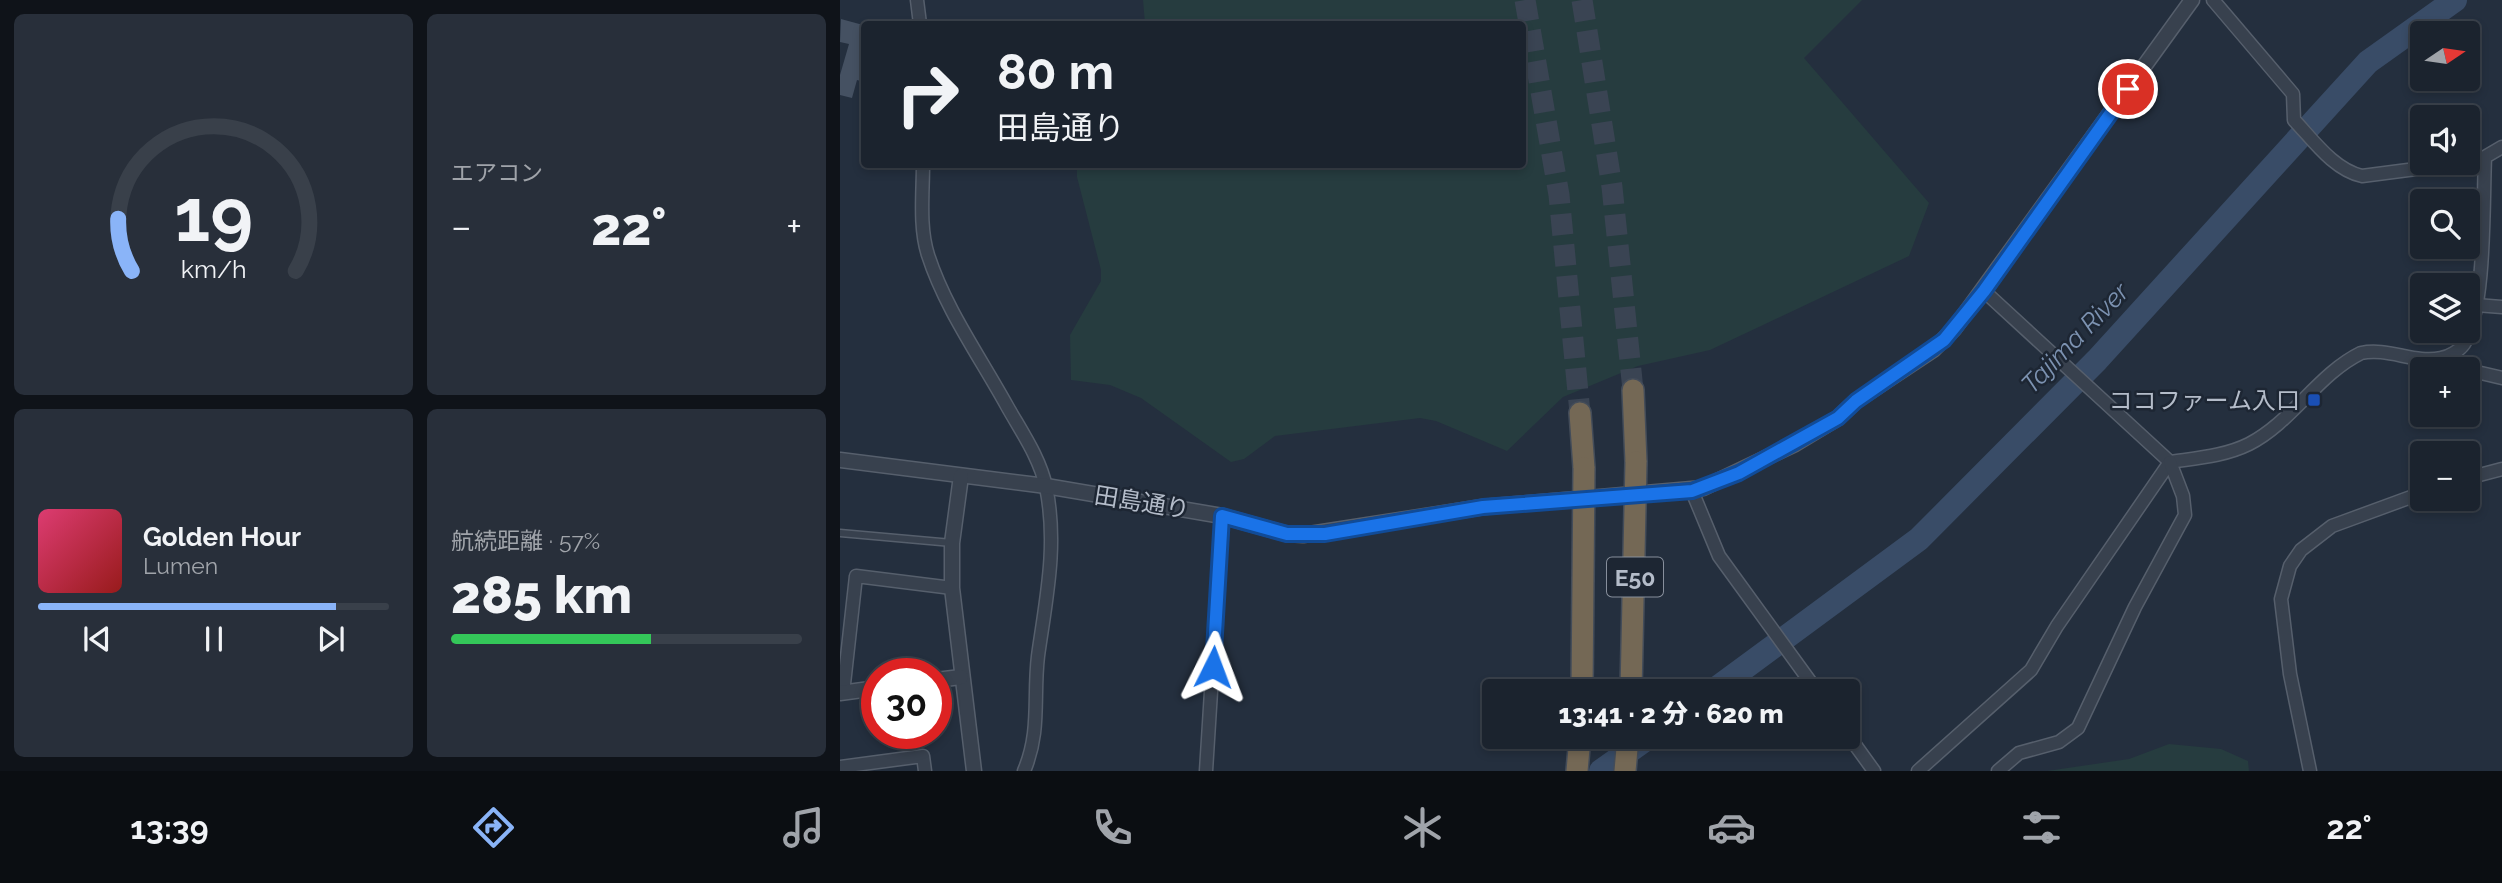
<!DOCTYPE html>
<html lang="ja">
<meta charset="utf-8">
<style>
body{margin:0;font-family:Raleway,"Noto Sans JP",sans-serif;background:#282f3a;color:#f1f3f6;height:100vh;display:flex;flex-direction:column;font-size:26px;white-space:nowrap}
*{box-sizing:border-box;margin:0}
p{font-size:23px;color:#a0a4aa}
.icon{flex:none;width:38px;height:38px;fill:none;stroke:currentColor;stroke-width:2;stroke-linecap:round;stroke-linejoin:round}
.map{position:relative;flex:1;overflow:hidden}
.side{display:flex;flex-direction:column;gap:14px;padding:14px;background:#0f1319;width:840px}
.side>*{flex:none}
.hud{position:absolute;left:21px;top:21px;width:665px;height:147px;border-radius:7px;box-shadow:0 4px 10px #0003,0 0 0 2px #39404a;background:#1b232e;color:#f1f3f6;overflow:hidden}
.needle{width:46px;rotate:77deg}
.controls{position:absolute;left:1570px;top:21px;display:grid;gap:14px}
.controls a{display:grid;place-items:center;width:70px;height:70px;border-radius:7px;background:#1b232e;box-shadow:0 4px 10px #0003,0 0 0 2px #39404a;font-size:35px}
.speed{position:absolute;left:21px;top:658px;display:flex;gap:14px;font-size:35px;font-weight:700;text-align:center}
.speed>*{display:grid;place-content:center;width:91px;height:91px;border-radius:50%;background:#1b232e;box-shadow:0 4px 10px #0003,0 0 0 2px #39404a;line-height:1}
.speed .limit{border:10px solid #d22;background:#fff;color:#111}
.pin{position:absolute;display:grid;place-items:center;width:60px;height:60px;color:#fff;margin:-30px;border:4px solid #fff;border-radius:50%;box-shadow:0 2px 7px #0007}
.me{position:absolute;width:77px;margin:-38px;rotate:3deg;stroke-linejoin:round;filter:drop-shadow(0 0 5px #0008)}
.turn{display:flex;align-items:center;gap:24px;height:147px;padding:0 21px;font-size:32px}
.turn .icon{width:91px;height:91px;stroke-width:2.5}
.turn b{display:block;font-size:49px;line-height:60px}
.big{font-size:52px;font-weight:800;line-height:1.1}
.side .tile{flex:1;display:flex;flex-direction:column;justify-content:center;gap:10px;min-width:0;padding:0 24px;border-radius:10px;background:#282f3a}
.side .dial{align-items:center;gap:0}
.dial svg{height:182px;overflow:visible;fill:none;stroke:#39404a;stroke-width:7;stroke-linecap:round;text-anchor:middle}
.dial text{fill:#f1f3f6;stroke:none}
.song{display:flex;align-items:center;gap:21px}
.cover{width:84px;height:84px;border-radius:10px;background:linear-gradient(135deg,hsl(340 70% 55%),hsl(0 70% 35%))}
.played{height:7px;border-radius:4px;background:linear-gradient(90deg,#8ab4f8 85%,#39404a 85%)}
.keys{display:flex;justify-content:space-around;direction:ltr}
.heat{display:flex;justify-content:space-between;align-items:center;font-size:38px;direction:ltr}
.charge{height:10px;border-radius:5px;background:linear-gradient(90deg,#34c759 57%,#39404a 0)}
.side .tiles{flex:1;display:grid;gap:14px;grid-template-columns:repeat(2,1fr)}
.trip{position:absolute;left:642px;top:679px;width:378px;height:70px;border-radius:7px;background:#1b232e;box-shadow:0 4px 10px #0003,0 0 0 2px #39404a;font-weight:800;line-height:70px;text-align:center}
.tab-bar{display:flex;height:112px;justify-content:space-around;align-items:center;background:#0b0e12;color:#a0a4aa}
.tab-bar .icon{width:49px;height:49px}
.tab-bar .active{color:#8ab4f8}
.tab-bar b{font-size:32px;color:#f1f3f6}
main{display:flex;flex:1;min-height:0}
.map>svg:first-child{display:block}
.green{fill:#263c3f}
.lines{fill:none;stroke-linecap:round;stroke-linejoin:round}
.river{stroke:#394c67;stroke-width:24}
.building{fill:#455162}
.motorway-tunnel{stroke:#3a4453;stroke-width:21;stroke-dasharray:21 10;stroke-linecap:butt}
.service-casing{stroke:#565f6c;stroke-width:9}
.minor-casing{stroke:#565f6c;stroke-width:15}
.tertiary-casing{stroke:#565f6c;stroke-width:17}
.motorway-casing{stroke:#434c59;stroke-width:24}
.service{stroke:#38414e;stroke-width:6}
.minor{stroke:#38414e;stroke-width:12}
.tertiary{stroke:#38414e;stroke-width:14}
.motorway{stroke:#746855;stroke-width:21}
.motorway-bridge-casing{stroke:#434c59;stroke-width:24;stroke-linecap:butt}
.motorway-bridge{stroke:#746855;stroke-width:21}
.route-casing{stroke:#114b97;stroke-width:18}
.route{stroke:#1a73e8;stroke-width:12}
.transit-dot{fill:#1a4fb4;stroke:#1d2633;stroke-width:2.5}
.labels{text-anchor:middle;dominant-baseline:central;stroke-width:5;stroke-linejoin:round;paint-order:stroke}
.shield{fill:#1d2633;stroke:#878f9c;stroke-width:2}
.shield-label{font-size:23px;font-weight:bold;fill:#b4bcc9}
.poi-label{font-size:24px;fill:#b4bcc9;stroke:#1d2633;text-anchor:end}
.street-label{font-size:24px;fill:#b4bcc9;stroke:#1d2633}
.water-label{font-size:26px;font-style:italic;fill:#7c92b1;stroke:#1d2633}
</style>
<main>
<section class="side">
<div class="tiles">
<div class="tile dial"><svg viewBox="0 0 100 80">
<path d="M14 69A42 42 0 1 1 86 69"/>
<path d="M14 69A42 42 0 0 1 8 46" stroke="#8ab4f8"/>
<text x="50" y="56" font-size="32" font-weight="700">19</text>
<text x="50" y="72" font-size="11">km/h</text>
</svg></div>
<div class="tile"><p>エアコン</p>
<div class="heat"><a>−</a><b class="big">22°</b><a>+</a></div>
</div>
<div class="tile">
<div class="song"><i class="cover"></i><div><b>Golden Hour</b><p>Lumen</p></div></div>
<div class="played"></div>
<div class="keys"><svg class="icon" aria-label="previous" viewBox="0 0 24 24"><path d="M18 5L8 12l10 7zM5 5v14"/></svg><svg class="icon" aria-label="pause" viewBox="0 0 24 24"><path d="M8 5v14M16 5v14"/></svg><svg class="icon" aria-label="next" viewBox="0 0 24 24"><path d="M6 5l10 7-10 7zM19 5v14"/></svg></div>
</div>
<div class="tile"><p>航続距離 · 57%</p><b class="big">285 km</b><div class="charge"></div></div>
</div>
</section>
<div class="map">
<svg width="1662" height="771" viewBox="0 0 1662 771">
<rect width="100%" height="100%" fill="#242f3e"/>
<g class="green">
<polygon points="303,0 1022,0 964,58 1089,203 1069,256 870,350 798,366 723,397 667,451 596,421 580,418 435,436 404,459 391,462 301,398 270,385 231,380 230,335 261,281 261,270 237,177 237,165 682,164 682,24 305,24"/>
<polygon points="1329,744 1381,749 1408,761 1409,771 1207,771 1289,759"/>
</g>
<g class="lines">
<g class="river">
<polyline points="873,691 1079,539 1257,360 1528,62 1615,0"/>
<polyline points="761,771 809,737"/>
</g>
</g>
<polygon class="building" points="1,19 23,25 24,31 24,82 17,80 12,98 0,95 0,75 9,44 0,42"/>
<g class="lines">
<g class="motorway-tunnel">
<polyline points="685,0 719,195 740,413"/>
<polyline points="742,0 772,187 793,390"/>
</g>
<defs>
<polyline id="service" points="0,533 112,543"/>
<g id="minor">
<polyline points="77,0 80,24"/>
<path d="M1373 0 1453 94 1454 120C1473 140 1494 170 1522 176L1622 163"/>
<path d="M83 164C83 194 79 227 88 255 105 308 140 357 167 406 181 431 200 458 206 487 218 545 206 599 198 656 193 698 201 731 184 771"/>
<path d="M1144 291 1330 462C1357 458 1385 456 1409 444 1452 422 1478 374 1521 353 1548 347 1575 364 1601 358 1609 357 1619 351 1624 344 1646 310 1643 200 1645 157L1662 147"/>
<polyline points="1636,305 1662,307"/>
<polyline points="1603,358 1625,369"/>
<polyline points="1628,370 1662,378"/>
<polyline points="1628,478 1662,469"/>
<polyline points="852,491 879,556 977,691"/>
<polyline points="3,693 16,576 112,588"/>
<polyline points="1008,735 1034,771"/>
<polyline points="0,767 83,756 85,771"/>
<polyline points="366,771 382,516"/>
<polyline points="1078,771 1191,670 1217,626 1330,462"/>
<polyline points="1158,771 1179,753 1219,742 1238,728 1295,607 1345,515 1343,496 1330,462"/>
<polyline points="1470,771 1450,674 1441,599 1450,566 1461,550 1492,526 1582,493"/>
</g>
<g id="tertiary">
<polyline points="0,460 206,486 382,516 447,534 463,535 643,507 863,488 955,444 998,418 1016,401 1093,350 1114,329 1352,0"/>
<polyline points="121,476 112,543 112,588 134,771"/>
<polyline points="96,680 121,677"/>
<polyline points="0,693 37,688"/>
</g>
<g id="motorway">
<polyline points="793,390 796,462"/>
<polyline points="740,413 744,468"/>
<polyline points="737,771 740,737"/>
<polyline points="785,771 788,737"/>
</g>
</defs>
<use href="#service" class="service-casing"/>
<use href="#minor" class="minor-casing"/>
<use href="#tertiary" class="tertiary-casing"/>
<use href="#motorway" class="motorway-casing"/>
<use href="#service" class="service"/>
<use href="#minor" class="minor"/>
<use href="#tertiary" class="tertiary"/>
<use href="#motorway" class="motorway"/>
<defs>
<g id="motorway-bridge">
<polyline points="742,691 744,468"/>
<polyline points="791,691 796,462"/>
</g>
</defs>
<use href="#motorway-bridge" class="motorway-bridge-casing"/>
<use href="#motorway-bridge" class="motorway-bridge"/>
</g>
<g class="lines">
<defs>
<polyline id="route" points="373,667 382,516 447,534 485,534 643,507 852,491 899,473 998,418 1016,401 1104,340 1144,291 1288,89"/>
</defs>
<use href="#route" class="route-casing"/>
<use href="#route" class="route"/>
</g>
<rect class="transit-dot" x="1467" y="393" width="14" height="14" rx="3.5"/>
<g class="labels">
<rect class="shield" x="767" y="557.5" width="56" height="39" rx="5"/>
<g class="shield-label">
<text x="795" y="577">E50</text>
</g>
<g class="poi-label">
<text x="1460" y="400">ココファーム入口</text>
</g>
<g class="street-label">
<text transform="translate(302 502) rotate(9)">田島通り</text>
</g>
<g class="water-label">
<text transform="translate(1235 338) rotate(-46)">Tajima River</text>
</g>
</g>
</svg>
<div class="controls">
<a><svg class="needle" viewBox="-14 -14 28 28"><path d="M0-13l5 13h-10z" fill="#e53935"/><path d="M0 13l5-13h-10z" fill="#a0a4aa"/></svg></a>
<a><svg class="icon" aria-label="sound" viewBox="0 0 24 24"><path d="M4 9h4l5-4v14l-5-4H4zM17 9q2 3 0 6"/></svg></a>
<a><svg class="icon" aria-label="search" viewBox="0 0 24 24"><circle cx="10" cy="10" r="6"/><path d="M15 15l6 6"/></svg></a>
<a><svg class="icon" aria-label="layers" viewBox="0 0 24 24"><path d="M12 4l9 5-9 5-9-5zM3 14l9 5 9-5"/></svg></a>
<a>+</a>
<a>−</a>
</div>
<div class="speed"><div class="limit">30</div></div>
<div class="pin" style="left:1288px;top:89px;background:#d93025"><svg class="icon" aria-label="arrive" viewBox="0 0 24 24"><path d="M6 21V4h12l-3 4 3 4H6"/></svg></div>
<svg class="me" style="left:373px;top:667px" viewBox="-20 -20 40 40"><path d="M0-17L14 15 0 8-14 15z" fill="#1a73e8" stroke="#fff" stroke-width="4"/></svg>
<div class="trip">13:41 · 2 分 · 620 m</div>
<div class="hud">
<div class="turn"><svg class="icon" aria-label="right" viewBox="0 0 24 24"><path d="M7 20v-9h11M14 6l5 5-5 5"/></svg><div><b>80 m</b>田島通り</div></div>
</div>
</div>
</main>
<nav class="tab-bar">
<b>13:39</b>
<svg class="icon active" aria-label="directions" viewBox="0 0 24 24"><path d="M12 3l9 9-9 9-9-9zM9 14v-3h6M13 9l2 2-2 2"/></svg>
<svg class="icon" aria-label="music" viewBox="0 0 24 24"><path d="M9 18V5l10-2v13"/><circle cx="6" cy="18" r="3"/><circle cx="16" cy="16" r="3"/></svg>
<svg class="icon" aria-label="phone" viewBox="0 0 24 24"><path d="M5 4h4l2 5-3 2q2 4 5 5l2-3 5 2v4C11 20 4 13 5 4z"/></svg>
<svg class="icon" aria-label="climate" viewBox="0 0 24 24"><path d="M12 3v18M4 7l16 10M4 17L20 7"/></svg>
<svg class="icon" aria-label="car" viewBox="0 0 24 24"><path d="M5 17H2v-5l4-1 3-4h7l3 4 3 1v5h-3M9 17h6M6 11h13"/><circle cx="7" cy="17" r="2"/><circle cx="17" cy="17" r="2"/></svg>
<svg class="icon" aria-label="filters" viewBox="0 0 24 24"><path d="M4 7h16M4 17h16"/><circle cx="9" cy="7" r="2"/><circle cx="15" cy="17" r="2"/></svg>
<b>22°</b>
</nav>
